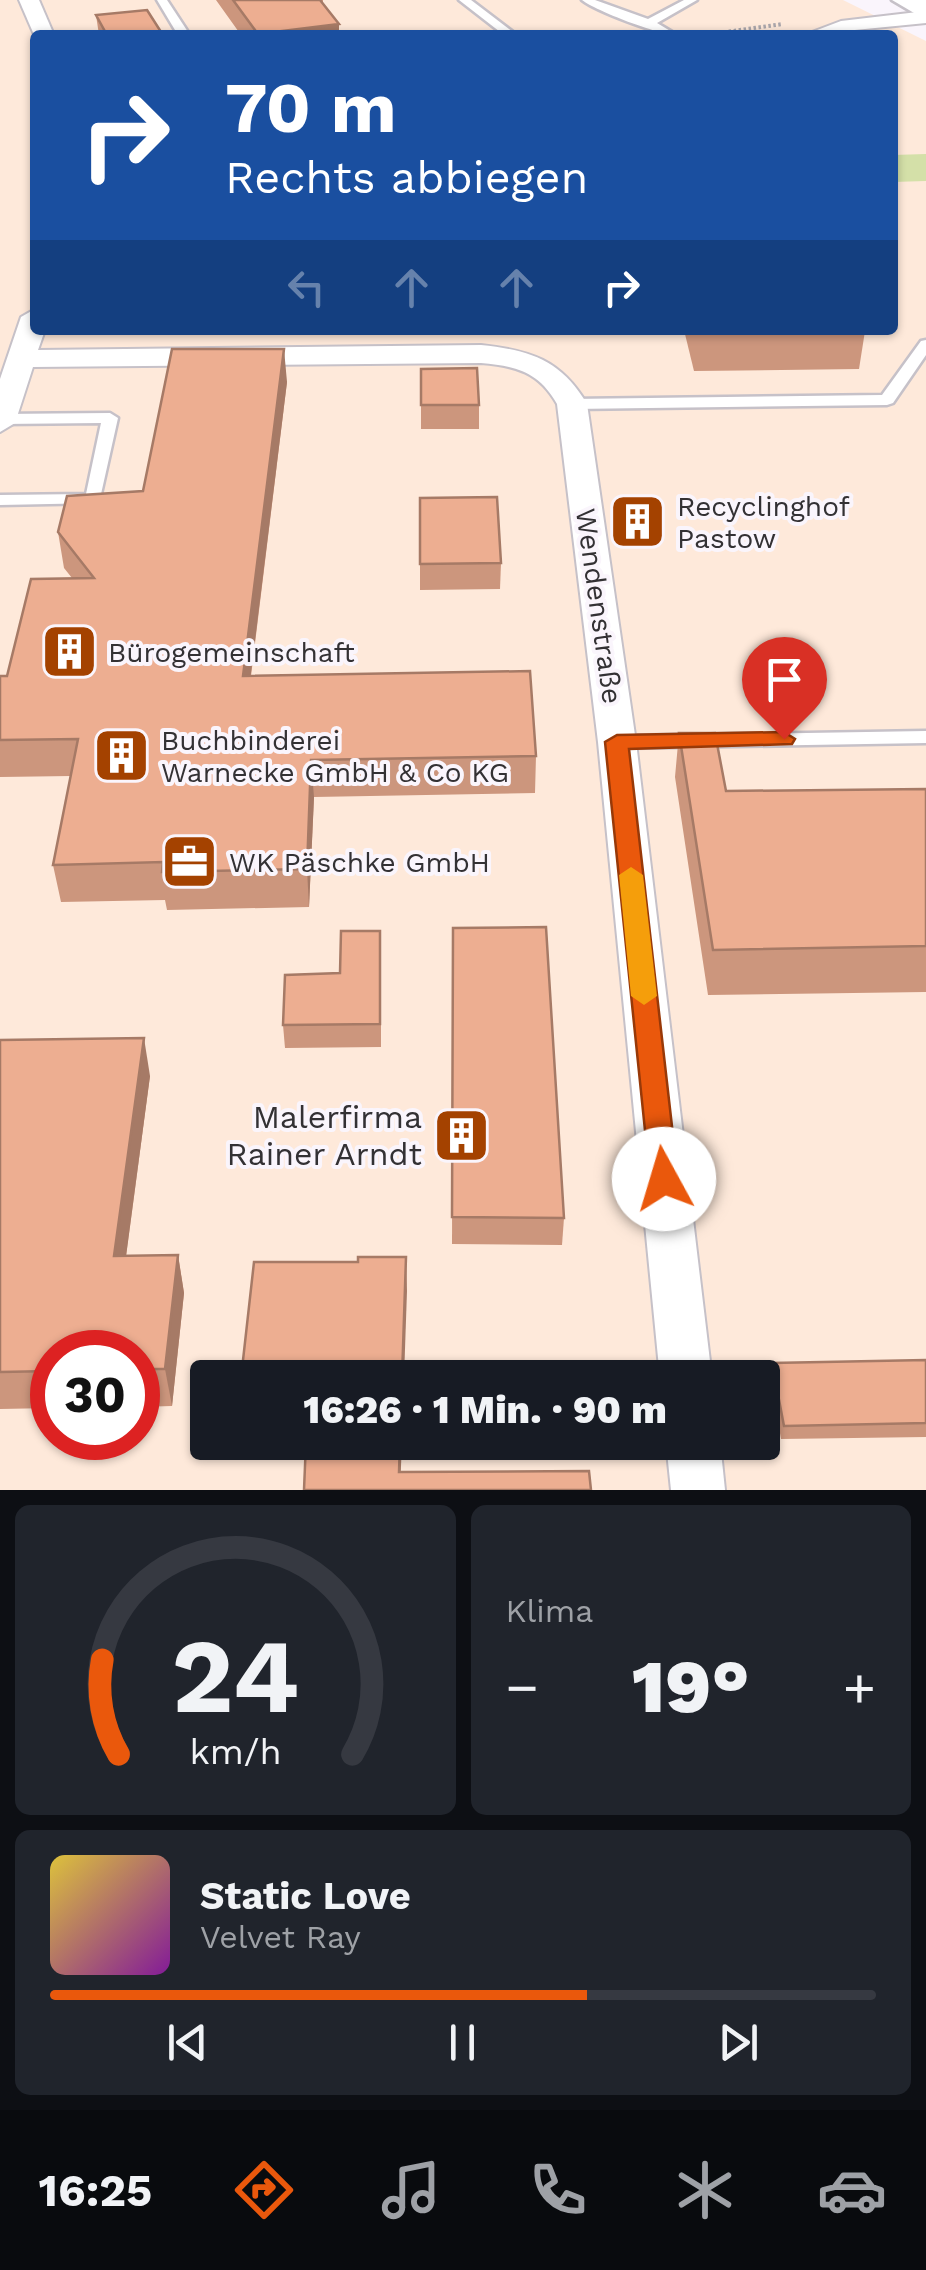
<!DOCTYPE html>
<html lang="de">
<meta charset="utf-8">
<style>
body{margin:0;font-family:"Work Sans",sans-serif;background:#20242c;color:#f1f3f6;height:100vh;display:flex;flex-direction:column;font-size:38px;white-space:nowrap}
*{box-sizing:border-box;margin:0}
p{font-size:32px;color:#9ea1a6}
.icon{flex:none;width:55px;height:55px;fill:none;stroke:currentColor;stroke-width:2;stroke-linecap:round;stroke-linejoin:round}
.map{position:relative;height:1490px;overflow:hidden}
.panel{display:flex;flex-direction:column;gap:15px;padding:15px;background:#0d0f14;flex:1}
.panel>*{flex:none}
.guide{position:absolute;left:30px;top:30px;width:868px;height:305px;border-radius:10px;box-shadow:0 2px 8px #0004;background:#1a4fa0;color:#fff;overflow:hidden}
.speed{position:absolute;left:30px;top:1330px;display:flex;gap:20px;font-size:50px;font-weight:700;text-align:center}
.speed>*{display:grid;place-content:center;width:130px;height:130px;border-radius:50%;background:#171b24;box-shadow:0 2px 8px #0004;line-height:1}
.speed .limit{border:15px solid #d22;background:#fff;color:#111}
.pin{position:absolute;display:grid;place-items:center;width:85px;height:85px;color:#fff;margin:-102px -42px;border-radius:50% 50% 50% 0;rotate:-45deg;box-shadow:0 0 10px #0007}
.pin .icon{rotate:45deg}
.me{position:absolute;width:110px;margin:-55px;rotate:354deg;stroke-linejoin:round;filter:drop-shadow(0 0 8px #0008)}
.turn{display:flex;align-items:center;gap:35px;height:210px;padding:0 30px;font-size:45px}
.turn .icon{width:130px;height:130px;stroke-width:2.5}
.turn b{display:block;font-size:70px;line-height:85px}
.lanes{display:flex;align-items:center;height:95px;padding:0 30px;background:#0003;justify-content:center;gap:50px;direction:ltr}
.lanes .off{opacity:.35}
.big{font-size:75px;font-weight:800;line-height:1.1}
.panel .widget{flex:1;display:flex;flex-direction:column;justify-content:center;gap:15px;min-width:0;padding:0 35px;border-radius:15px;background:#20242c}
.panel .dial{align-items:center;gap:0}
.dial svg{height:260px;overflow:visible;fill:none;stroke:#363941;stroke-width:7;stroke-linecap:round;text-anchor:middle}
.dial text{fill:#f1f3f6;stroke:none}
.song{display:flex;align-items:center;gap:30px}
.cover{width:120px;height:120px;border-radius:15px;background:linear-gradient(135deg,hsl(50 70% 55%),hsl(290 70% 35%))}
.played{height:10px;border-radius:5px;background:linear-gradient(90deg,#ea580c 65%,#363941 65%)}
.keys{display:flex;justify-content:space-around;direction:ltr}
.heat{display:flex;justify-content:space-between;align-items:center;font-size:55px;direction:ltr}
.panel .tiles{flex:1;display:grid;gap:15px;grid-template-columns:1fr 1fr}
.widget:last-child{grid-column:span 2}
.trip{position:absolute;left:190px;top:1360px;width:590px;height:100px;border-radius:10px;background:#171b24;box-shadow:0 2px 8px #0004;font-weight:800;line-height:100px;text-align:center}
.tabs{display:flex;height:160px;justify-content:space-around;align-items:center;background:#090b0e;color:#9ea1a6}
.tabs .icon{width:70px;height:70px}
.tabs .active{color:#ea580c}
.tabs b{font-size:45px;color:#f1f3f6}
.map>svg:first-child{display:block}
.commercial{fill:#fee9da;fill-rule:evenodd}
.green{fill:#d4e0a8}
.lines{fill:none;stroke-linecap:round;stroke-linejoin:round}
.lane-casing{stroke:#c6c1c8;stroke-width:5}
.street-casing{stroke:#c6c1c8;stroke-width:4}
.primary-casing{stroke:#c6c1c8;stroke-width:5}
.path{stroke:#aaa6ab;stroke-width:4;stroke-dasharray:2.5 2.5;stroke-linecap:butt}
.lane{fill:#fff;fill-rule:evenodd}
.street{fill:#fff;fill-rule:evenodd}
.primary{fill:#fff;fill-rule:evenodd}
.wall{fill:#cc967d}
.shaded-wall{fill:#a67a66}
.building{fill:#edae91;stroke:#a67a66;stroke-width:2.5}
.route{fill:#ea580c;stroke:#983908;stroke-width:2.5}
.slow{fill:#f59e0b}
.labels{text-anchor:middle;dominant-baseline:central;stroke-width:8;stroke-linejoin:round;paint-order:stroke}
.poi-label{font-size:28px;fill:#333134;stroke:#faf5fc;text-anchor:start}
.street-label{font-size:28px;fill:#333134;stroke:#faf5fc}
.near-poi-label{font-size:32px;fill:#333134;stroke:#faf5fc;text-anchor:end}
</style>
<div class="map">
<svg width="926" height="1490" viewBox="0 0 926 1490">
<rect width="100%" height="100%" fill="#faf5fc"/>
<path class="commercial" d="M0 0H843L926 41V1490H0ZM35 35H892V330H35ZM52 1352H138V1438H52ZM208 1378H762V1442H208Z"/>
<polygon class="green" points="926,154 926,181 893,182 893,155"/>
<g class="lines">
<defs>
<g id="lane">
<polygon points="157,0 167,0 190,35 178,35"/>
<polygon points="459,0 471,0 517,35 504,35"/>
<path d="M582 0H595L648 19 684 0H697L657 23 677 35C659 35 596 11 582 0Z"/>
<polygon points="926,340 926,355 893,403 887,405 572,409 564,404 572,399 882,395 921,341"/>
<polygon points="110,413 118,418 99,503 0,505 0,495 86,494 101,423 1,424 0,414"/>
<polygon points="926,731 926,743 617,748 607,742 617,736"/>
</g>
<g id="street">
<polygon points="19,0 39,0 54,35 35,37"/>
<polygon points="926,11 926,23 804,35 841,21"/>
<path d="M35 309V330H45L38 350 481 345C530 350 561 360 587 404L636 742 712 1378H660L598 742 557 404C539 372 516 366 481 363L33 367 15 423 0 432V379L21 317Z"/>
<polygon points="666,1442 720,1442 725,1490 671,1490"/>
</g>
<polygon id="primary" points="892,0 926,0 926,20"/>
</defs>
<use href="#lane" class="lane-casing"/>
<use href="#street" class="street-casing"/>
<use href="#primary" class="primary-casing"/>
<polyline class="path" points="704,35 783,24"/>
<use href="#lane" class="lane"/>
<use href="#street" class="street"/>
<use href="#primary" class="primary"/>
</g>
<g class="wall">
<polygon points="216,0 323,0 323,4 339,24 339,35 241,35"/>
<polygon points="96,15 163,35 99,35"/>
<polygon points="146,330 195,330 147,332"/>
<polygon points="684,330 865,330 865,331 859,369 694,371"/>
<polygon points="421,369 479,405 479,429 421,429"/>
<polygon points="287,382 251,676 536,756 535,793 314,797 309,907 167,910 165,900 61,902 53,865 71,776 0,777 0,676 7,676 72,578 64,568 58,532 143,491"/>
<polygon points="420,498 501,563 500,589 420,590"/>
<polygon points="679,733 726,791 926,789 926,992 708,995 675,777"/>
<polygon points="453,928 564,1218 562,1245 452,1244"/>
<polygon points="381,953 381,1047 285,1048 283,1025 340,973"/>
<polygon points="0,1040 150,1076 126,1256 178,1255 184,1293 172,1406 138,1407 138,1352 52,1352 52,1408 0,1409"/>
<polygon points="926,1360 926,1437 781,1439 770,1377 772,1363"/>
</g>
<g class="shaded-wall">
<polygon points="339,24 339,35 258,35 258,34"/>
<polygon points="284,349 287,382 246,713 243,676"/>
<polygon points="311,760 314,797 309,907 307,869"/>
<polygon points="144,1038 150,1076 121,1294 114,1256"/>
<polygon points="178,1255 184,1293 172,1406 165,1369"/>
<polygon points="406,1257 407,1291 404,1378 402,1378"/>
<polygon points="400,1442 402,1442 400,1490 399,1472"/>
</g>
<g class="building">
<polygon points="233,0 320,0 339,24 258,34"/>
<polygon points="147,10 163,35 107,35 96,15"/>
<polygon points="697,330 865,330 865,331 697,332"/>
<polygon points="172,349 284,349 243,676 530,671 536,756 311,760 307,869 162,872 163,862 53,865 78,739 0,740 0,676 7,676 31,579 94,578 58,532 67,496 143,491"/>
<polygon points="477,368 479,405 421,405 421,369"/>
<polygon points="497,497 501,563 420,564 420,498"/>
<polygon points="679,733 715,733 726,791 926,789 926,946 713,950"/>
<polygon points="546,927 564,1218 452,1217 453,928"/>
<polygon points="341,931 380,931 380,1024 283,1025 285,975 340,973"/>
<polygon points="144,1038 114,1256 178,1255 165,1369 138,1369 138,1352 52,1352 52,1371 0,1372 0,1040"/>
<polygon points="358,1257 406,1257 402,1378 241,1378 254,1262 358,1262"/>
<polygon points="926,1360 926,1423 784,1426 772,1363"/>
<polygon points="306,1442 400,1442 399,1472 589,1471 591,1490 304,1490"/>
</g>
<polygon class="route" points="784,732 795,739 792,744 629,749 678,1179 674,1187 654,1187 650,1179 605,742 617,735"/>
<polygon class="slow" points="631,867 643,875 657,996 644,1005 631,996 619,875"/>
<defs>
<symbol id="building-square" viewBox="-11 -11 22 22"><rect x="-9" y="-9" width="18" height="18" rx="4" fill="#a44200" stroke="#faf5fc"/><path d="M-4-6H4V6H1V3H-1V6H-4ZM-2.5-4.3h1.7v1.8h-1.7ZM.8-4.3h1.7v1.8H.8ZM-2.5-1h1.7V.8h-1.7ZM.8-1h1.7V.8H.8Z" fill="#fff"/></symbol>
<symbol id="office-square" viewBox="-11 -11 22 22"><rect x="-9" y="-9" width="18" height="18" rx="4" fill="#a44200" stroke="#faf5fc"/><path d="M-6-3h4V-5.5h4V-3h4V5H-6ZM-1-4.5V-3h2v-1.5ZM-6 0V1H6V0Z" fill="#fff"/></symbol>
</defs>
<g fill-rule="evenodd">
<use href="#building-square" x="606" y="490" width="63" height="63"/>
<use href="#building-square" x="38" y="620" width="63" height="63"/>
<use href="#building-square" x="90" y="724" width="63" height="63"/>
<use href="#office-square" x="158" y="830" width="63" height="63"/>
<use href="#building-square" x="430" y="1104" width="63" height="63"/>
</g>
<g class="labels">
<g class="poi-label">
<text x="677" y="506">Recyclinghof<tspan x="677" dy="32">Pastow</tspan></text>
<text x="108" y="652">Bürogemeinschaft</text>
<text x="161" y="740">Buchbinderei<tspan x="161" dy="32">Warnecke GmbH &amp; Co KG</tspan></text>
<text x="229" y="862">WK Päschke GmbH</text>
</g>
<g class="street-label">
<text transform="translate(599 606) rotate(82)">Wendenstraße</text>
</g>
<g class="near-poi-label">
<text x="422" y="1117">Malerfirma<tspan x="422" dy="37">Rainer Arndt</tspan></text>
</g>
</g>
</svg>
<div class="speed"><div class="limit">30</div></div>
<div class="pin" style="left:784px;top:739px;background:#d93025"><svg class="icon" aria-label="arrive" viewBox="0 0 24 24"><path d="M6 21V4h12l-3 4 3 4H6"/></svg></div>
<svg class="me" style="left:664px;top:1179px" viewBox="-20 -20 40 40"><circle r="19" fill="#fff"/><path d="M0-13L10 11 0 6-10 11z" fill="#ea580c"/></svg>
<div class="trip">16:26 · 1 Min. · 90 m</div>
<div class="guide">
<div class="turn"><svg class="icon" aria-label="right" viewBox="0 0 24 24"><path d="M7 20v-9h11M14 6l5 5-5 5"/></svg><div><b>70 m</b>Rechts abbiegen</div></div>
<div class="lanes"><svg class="icon off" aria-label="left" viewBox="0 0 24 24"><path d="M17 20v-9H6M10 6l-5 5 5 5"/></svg><svg class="icon off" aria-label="ahead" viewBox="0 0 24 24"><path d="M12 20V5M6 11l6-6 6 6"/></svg><svg class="icon off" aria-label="ahead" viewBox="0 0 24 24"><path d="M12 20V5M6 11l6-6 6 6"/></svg><svg class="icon" aria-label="right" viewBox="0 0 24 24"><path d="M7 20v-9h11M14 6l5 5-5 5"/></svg></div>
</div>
</div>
<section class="panel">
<div class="tiles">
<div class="widget dial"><svg viewBox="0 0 100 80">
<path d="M14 69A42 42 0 1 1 86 69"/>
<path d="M14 69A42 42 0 0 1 9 40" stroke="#ea580c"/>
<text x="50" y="56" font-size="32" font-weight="700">24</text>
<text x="50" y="72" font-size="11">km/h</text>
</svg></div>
<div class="widget"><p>Klima</p>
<div class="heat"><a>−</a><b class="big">19°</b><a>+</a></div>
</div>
<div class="widget">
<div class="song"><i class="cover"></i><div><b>Static Love</b><p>Velvet Ray</p></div></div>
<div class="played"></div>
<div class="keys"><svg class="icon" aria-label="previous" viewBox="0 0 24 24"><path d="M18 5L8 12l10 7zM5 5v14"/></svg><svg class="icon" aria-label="pause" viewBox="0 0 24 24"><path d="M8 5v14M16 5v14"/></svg><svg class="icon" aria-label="next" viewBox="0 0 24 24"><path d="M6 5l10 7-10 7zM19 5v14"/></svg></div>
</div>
</div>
</section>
<nav class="tabs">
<b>16:25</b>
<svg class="icon active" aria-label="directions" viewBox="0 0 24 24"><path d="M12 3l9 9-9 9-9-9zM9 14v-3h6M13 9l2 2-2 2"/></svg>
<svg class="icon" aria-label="music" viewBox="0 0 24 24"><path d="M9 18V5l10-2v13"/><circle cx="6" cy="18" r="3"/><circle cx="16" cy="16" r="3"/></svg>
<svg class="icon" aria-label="phone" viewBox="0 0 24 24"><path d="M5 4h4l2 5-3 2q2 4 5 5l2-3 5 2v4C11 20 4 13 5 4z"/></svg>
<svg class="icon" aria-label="climate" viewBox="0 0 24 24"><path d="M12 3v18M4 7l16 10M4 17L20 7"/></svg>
<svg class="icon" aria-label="car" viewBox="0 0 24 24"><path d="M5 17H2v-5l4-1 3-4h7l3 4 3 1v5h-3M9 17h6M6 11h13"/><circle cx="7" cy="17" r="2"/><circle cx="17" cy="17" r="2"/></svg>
</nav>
